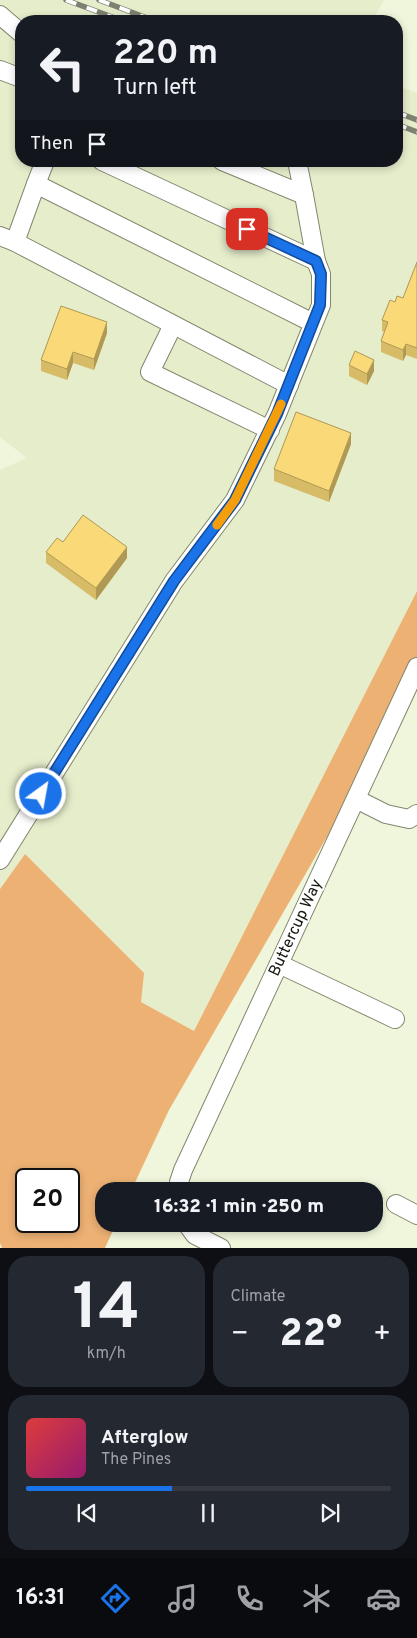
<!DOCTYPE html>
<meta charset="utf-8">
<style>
body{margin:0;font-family:Overpass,sans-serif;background:#242831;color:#f1f3f6;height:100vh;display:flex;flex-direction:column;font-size:19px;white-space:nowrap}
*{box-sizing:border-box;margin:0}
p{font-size:16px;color:#9ea1a6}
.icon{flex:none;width:28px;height:28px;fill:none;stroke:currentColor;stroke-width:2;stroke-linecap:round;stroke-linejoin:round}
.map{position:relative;height:1248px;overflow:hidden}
.side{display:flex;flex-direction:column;gap:8px;padding:8px;background:#0d0f14;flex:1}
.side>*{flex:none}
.banner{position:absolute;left:15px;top:15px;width:388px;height:152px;border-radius:20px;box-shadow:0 2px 8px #0003;background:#171b24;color:#f1f3f6;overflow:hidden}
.speed{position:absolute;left:15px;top:1168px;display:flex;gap:10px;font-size:25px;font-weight:700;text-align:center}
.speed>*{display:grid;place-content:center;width:65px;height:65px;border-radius:50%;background:#171b24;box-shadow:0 2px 8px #0003;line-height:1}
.speed .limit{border:2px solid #111;border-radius:8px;background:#fff;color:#111}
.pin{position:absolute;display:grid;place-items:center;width:42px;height:42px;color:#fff;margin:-21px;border-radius:10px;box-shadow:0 2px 8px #0006}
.me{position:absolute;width:55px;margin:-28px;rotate:32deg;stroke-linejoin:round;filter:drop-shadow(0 0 4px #0008)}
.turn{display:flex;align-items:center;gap:18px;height:105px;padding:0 15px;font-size:22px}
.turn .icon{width:65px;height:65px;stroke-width:2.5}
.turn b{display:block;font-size:35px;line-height:42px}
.then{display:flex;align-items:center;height:48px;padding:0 15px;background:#0003;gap:10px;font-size:19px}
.big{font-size:38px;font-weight:800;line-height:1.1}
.side .tile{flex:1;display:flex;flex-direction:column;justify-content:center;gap:8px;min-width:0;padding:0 18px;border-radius:20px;background:#242831}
.side .dial{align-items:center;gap:0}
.dial b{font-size:65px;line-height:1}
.song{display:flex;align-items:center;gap:15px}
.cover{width:60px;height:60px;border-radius:8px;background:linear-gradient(135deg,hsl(0 70% 55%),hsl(320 70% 35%))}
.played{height:5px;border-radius:2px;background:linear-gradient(90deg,#1a73e8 40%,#363941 40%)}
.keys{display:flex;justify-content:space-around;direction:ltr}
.heat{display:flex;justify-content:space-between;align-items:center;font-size:28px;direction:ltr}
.side .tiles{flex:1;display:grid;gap:8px;grid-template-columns:1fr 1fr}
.tile:last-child{grid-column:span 2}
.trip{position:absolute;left:95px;top:1182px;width:288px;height:50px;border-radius:20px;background:#171b24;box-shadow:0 2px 8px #0003;font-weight:800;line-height:50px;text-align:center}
.menu{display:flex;height:80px;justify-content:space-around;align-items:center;background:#090b0e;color:#9ea1a6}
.menu .icon{width:35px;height:35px}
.menu .on{color:#1a73e8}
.menu b{font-size:22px;color:#f1f3f6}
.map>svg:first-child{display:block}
.built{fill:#e5edcb}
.green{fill:#edb174;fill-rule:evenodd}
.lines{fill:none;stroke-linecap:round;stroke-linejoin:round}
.minor-casing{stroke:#81876f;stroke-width:20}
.minor{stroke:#fff;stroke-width:18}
.rail-casing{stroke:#7d8170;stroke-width:5.5}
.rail{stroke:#fff;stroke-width:4;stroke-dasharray:11;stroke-linecap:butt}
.wall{fill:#d7bb67}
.shaded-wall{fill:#af9954}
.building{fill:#fada78;stroke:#af9954}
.route-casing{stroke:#114b97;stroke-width:12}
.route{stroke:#1a73e8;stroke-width:9}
.slow{stroke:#f59e0b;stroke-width:9}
.labels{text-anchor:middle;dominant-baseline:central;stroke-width:4;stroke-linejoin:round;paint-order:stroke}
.street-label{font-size:16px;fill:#171910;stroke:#fff}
</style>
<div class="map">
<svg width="417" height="1248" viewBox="0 0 417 1248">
<rect width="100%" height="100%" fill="#eff6db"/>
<polygon class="built" points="0,0 384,0 372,21 21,21 21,161 396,161 396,85 417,93 417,591 194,1031 141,1002 25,854 0,889 0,470 27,458 0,437"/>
<path class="green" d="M417 591V681L169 1110 131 1191H104V1224H116L105 1248H2L0 1243V889L25 854 144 973 141 1002 194 1031ZM26 1179H69V1221H26Z"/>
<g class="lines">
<defs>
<g id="minor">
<polyline points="0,15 21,33"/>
<polyline points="0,70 21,78"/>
<polyline points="102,161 316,261"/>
<polyline points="222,161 304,195 297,161"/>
<polyline points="36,184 45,161"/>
<polyline points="0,236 15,242"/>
<polyline points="173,325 150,372 270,430"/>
<polyline points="289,385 15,242 36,184 313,323"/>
<polyline points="356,799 386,814 409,819 417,814"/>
<polyline points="0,860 174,581 235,500 277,414 321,305 321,274 316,261 304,195"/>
<polyline points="279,964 395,1019"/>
<polyline points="178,1191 179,1182 183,1170 417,667"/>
<polyline points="396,1204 417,1215"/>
<polyline points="187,1224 195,1235 221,1248"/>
</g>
</defs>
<use href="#minor" class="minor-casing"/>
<use href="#minor" class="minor"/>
<defs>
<g id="rail">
<polyline points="66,0 123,21"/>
<polyline points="99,0 155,21"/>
<polyline points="396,112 417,120"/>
<polyline points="396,124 417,132"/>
</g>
</defs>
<use href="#rail" class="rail-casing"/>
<use href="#rail" class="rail"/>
</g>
<g class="wall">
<polygon points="417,262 417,359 406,355 403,361 381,352 381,341 384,332 382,331 382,320 395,302 403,298"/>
<polygon points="107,333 94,370 73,363 67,380 41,371 41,360"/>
<polygon points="349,365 374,371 367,385 349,376"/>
<polygon points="351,444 329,502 274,481 274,469"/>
<polygon points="63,542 127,558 96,600 46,563 46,552"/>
</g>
<g class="shaded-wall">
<polygon points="107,322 107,333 94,370 94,359"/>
<polygon points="406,344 406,355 403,361 403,350"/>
<polygon points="73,352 73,363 67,380 67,369"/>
<polygon points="374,360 374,371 367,385 367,374"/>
<polygon points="351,433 351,444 329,502 329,491"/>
<polygon points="127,547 127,558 96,600 96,588"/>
</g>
<g class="building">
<polygon points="417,262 417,348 406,344 403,350 381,341 388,322 382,320 390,300 395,302 397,296 403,298"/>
<polygon points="61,306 107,322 94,359 73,352 67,369 41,360"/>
<polygon points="355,351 374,360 367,374 349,365"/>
<polygon points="296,412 351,433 329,491 274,469"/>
<polygon points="83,515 127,547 96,588 46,552 57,538 63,542"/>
</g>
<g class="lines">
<defs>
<polyline id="route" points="41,794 174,581 235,500 277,414 320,305 321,274 316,261 247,229"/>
</defs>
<use href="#route" class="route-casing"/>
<use href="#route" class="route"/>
<polyline class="slow" points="217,525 235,500 281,404"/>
</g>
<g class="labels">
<g class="street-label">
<text transform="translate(296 928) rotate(-65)">Buttercup Way</text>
</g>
</g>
</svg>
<div class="speed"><div class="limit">20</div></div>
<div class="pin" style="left:247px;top:229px;background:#d93025"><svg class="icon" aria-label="arrive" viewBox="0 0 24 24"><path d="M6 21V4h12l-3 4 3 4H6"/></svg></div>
<svg class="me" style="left:41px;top:794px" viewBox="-20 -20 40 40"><circle r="17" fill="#1a73e8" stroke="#fff" stroke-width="3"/><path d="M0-11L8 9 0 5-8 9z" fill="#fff"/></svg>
<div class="trip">16:32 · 1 min · 250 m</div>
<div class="banner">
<div class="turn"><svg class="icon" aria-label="left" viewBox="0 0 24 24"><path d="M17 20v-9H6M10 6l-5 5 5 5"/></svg><div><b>220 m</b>Turn left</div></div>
<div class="then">Then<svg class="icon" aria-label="arrive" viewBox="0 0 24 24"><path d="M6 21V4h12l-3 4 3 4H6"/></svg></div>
</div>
</div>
<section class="side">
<div class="tiles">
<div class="tile dial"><b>14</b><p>km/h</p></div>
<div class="tile"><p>Climate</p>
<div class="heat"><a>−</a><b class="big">22°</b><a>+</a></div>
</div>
<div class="tile">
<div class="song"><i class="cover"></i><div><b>Afterglow</b><p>The Pines</p></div></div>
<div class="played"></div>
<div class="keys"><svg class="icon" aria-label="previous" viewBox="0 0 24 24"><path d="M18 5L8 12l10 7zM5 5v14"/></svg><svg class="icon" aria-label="pause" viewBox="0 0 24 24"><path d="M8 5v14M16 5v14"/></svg><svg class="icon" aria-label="next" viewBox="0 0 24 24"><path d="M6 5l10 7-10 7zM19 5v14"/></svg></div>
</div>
</div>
</section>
<nav class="menu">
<b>16:31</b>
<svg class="icon on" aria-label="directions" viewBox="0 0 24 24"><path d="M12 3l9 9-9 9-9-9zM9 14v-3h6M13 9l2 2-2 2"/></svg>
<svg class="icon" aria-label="music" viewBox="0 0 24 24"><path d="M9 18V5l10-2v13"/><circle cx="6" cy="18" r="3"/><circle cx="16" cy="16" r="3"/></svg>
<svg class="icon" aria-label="phone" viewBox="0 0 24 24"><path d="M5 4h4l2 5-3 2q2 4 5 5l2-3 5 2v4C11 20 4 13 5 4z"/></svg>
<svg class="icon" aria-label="climate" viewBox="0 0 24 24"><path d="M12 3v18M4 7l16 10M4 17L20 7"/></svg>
<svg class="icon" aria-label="car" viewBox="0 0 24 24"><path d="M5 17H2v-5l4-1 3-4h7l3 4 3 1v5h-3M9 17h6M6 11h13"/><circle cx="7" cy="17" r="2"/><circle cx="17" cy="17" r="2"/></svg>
</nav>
